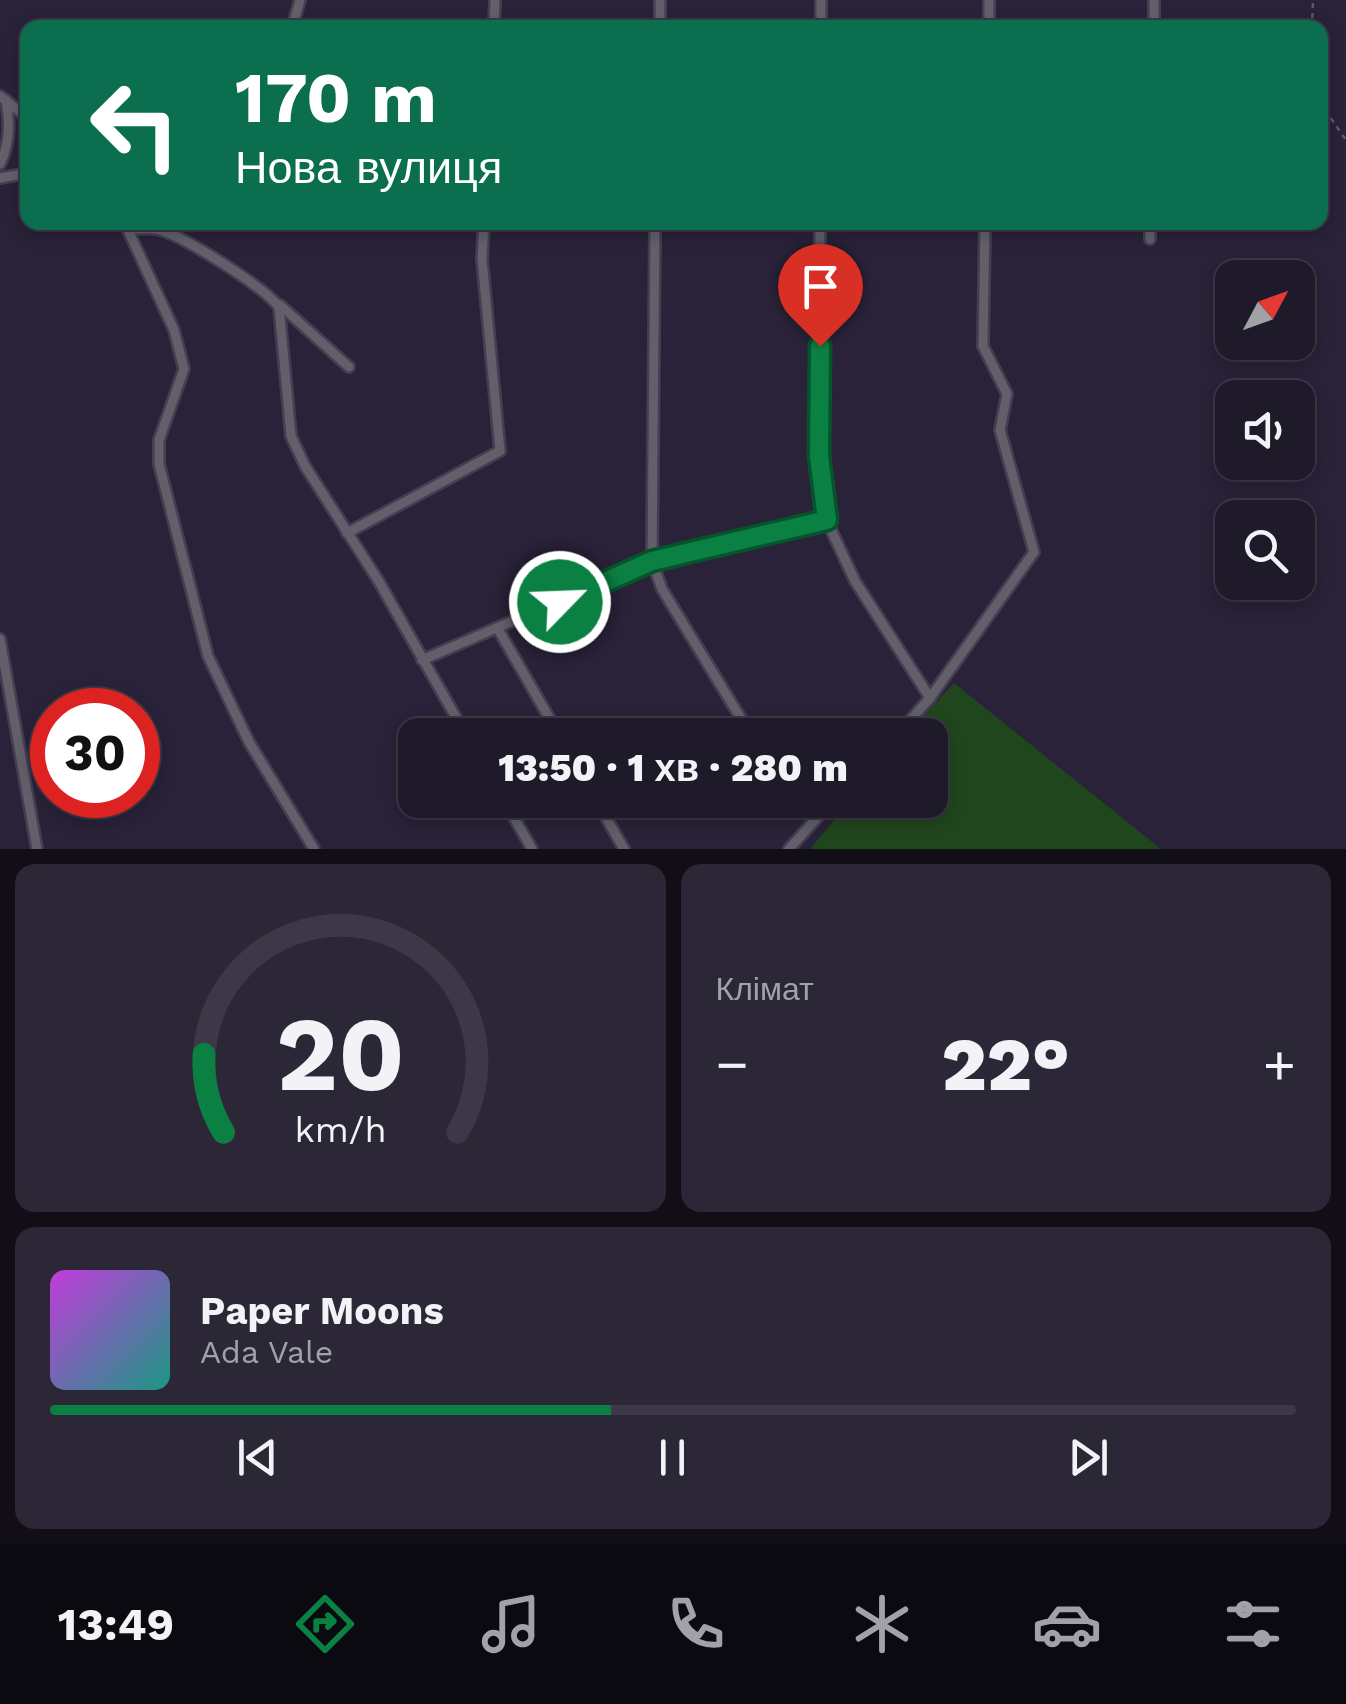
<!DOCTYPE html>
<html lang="uk">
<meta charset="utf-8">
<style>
body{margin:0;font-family:"Work Sans",sans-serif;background:#2c2736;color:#f1f3f6;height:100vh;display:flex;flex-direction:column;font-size:38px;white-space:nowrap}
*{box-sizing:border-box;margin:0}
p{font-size:32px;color:#a1a1a8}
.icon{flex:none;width:55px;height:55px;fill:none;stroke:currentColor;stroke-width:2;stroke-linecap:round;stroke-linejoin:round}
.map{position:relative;height:849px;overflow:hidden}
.sheet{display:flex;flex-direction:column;gap:15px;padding:15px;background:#110e17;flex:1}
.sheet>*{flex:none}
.top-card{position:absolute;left:20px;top:20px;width:1308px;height:210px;border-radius:20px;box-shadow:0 5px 15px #0003,0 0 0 2px #3c3847;background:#0b6e4f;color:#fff;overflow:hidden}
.needle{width:65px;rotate:49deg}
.controls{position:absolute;left:1215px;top:260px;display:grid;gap:20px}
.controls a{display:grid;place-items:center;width:100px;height:100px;border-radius:20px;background:#1f1a2a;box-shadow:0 5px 15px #0003,0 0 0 2px #3c3847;font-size:50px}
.speed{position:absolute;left:30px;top:688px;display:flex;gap:20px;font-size:50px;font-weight:700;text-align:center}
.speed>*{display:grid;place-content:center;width:130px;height:130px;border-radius:50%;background:#1f1a2a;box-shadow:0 5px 15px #0003,0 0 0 2px #3c3847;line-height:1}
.speed .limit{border:15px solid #d22;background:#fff;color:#111}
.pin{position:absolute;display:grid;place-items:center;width:85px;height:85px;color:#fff;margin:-102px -42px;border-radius:50% 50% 50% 0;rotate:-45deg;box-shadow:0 0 10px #0007}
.pin .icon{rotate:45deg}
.me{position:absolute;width:110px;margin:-55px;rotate:66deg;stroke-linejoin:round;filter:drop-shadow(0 0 8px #0008)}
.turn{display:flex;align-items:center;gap:35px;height:210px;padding:0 50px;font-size:45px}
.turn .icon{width:130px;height:130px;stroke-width:2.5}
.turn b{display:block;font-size:70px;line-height:85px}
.big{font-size:75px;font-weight:800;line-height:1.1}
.sheet .tile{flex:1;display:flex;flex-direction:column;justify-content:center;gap:15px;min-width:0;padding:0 35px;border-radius:20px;background:#2c2736}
.sheet .dial{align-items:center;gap:0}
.dial svg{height:260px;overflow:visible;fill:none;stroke:#3c3847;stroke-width:7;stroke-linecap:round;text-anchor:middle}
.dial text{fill:#f1f3f6;stroke:none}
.song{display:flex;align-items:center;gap:30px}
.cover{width:120px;height:120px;border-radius:15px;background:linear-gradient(135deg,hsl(290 70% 55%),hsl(170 70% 35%))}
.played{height:10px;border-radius:5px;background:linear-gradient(90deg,#0b8043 45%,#3c3847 45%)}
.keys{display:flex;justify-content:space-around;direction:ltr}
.heat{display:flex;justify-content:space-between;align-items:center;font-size:55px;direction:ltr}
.sheet .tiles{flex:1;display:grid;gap:15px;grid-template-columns:1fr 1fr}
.tile:last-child{grid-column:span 2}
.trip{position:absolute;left:398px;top:718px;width:550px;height:100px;border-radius:20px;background:#1f1a2a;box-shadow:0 5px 15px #0003,0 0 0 2px #3c3847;font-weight:800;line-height:100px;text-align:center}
.dock{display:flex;height:160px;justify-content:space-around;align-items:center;background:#0c0a11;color:#a1a1a8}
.dock .icon{width:70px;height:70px}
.dock .current{color:#0b8043}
.dock b{font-size:45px;color:#f1f3f6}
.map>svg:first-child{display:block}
.green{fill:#20461d}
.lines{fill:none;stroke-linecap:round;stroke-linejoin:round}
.minor-casing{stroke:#453e53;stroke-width:14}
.path{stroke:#5d576a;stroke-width:2.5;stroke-dasharray:5 5;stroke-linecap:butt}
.minor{stroke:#625f6a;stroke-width:9}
.route-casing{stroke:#07532c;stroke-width:25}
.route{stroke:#0b8043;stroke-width:18}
</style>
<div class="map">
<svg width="1346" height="849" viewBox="0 0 1346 849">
<rect width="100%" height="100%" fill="#292238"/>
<polygon class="green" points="954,683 1161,849 810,849 851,800 930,800 930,735 906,735"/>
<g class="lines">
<defs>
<g id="minor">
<polyline points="821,0 821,28"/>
<polyline points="1154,0 1154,28"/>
<polyline points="292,28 300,0"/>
<polyline points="494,28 495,0"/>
<polyline points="660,28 660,0"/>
<polyline points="989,28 989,0"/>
<polyline points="0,96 28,118"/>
<path d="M0 164C10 143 10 124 6 100"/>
<polyline points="0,178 28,173"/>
<path d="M118 222C132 233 141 227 156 229 181 234 264 287 279 307L291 436 305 466 378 580 466 735"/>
<polyline points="655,222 652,561 662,589 751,735"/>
<polyline points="820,222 819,457 827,521 855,581 930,698 897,735"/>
<polyline points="128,230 174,330 184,369 159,440 159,464 208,656 249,742 314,849"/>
<polyline points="1150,239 1150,222"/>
<polyline points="280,305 349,367"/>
<polyline points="347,533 500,451 482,259 484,222"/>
<polyline points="498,629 559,735"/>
<polyline points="0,639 37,849"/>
<polyline points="422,660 652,561 827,521"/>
<polyline points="930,698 1034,552 1000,430 1007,394 983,346 985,222"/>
<polyline points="504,800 532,849"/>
<polyline points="596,800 624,849"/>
<polyline points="802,800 817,816"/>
<polyline points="789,849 833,800"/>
</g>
</defs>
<use href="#minor" class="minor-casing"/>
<g class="path">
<polyline points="1312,28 1313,0"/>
<polyline points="1320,91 1323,107 1346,140"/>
</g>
<use href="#minor" class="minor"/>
</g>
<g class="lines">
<defs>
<polyline id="route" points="560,602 652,561 827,520 819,456 820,346"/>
</defs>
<use href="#route" class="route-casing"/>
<use href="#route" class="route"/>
</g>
</svg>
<div class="controls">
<a><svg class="needle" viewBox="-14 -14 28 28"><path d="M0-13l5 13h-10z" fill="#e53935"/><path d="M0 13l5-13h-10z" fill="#a1a1a8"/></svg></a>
<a><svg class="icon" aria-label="sound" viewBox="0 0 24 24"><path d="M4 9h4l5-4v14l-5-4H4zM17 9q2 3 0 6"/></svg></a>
<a><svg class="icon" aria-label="search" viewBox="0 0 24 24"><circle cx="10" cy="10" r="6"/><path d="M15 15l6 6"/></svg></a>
</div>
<div class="speed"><div class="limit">30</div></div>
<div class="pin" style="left:820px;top:346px;background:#d93025"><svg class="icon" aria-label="arrive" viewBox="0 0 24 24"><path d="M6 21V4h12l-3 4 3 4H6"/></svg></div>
<svg class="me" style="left:560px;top:602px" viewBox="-20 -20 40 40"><circle r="17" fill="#0b8043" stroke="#fff" stroke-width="3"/><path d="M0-11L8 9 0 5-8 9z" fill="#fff"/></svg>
<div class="trip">13:50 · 1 хв · 280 m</div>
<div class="top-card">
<div class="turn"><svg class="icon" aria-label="left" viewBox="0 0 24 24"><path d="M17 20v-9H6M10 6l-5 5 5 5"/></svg><div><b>170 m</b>Нова вулиця</div></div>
</div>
</div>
<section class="sheet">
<div class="tiles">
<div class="tile dial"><svg viewBox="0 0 100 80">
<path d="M14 69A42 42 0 1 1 86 69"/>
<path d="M14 69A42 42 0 0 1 8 45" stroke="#0b8043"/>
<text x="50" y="56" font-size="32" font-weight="700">20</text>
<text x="50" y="72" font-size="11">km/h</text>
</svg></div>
<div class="tile"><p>Клімат</p>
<div class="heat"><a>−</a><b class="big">22°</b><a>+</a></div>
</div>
<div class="tile">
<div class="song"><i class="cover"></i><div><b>Paper Moons</b><p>Ada Vale</p></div></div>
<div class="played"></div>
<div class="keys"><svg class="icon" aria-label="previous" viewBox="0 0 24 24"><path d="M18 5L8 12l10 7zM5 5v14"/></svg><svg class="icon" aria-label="pause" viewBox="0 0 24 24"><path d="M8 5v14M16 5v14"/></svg><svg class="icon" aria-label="next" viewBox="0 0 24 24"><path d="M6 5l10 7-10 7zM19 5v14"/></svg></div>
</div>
</div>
</section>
<nav class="dock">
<b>13:49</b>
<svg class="icon current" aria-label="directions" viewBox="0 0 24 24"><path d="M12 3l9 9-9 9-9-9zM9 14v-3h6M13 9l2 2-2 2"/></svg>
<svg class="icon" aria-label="music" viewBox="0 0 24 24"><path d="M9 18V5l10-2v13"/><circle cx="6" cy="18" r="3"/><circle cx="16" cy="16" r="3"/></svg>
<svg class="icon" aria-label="phone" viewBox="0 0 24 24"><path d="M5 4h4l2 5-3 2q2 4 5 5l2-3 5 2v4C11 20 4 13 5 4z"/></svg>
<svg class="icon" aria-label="climate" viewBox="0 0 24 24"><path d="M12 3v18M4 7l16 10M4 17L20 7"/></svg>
<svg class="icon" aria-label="car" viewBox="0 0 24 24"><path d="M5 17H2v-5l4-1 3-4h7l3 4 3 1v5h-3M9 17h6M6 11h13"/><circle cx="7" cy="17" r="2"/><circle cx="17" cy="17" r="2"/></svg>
<svg class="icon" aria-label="filters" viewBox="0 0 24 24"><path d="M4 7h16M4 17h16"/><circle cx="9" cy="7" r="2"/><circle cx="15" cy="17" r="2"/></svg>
</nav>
